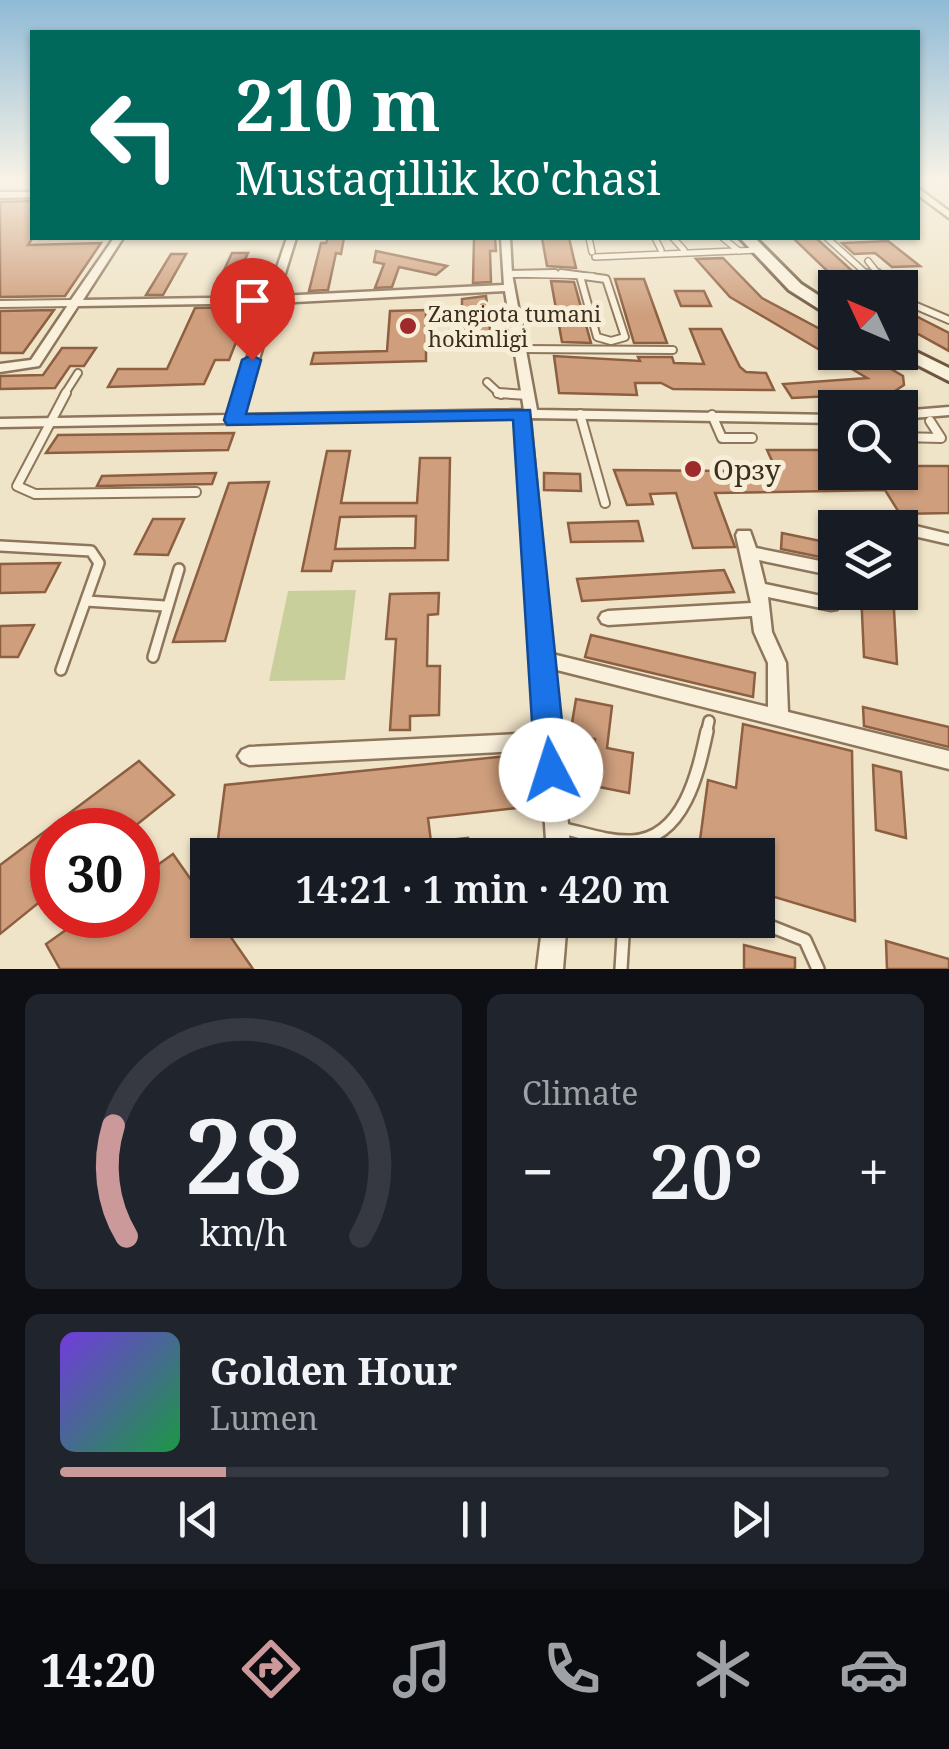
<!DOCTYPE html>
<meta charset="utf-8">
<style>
body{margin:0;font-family:"Noto Serif",serif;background:#20242c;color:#f1f3f6;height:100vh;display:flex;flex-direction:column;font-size:38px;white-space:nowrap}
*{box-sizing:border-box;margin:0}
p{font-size:32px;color:#9ea1a6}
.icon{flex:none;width:55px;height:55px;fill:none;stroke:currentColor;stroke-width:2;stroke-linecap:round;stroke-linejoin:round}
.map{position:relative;height:969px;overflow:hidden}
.details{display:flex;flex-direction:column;gap:25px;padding:25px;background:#0d0f14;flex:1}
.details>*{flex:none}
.banner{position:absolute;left:30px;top:30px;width:890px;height:210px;border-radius:0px;box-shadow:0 2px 8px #0004;background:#00695c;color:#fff;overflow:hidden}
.needle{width:65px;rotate:314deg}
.buttons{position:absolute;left:818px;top:270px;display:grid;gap:20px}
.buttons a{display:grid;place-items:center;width:100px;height:100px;border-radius:0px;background:#171b24;box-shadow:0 2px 8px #0004;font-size:50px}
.speed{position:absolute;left:30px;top:808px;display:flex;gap:20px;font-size:50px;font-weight:700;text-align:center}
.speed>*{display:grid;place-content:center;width:130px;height:130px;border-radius:50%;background:#171b24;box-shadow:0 2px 8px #0004;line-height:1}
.speed .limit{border:15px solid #d22;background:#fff;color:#111}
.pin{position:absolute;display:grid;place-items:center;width:85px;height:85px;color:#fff;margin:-102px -42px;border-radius:50% 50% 50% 0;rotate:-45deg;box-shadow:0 0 10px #0007}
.pin .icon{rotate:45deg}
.me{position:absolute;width:110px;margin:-55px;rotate:355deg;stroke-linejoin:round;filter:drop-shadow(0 0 8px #0008)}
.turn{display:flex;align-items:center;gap:35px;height:210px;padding:0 40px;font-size:45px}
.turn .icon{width:130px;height:130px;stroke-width:2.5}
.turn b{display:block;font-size:70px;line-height:85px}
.big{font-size:75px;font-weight:600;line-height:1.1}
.details .tile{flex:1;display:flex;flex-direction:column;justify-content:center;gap:15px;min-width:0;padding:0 35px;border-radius:15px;background:#20242c}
.details .dial{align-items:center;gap:0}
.dial svg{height:260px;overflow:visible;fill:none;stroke:#363941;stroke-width:7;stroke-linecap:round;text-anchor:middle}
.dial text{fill:#f1f3f6;stroke:none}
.song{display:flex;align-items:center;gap:30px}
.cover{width:120px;height:120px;border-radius:15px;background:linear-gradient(135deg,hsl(260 70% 55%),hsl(140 70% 35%))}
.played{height:10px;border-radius:5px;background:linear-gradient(90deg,#cc999b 20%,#363941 20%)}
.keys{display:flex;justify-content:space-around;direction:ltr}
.heat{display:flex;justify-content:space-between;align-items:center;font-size:55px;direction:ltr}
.details .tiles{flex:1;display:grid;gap:25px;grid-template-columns:1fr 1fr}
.tile:last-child{grid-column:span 2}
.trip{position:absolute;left:190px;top:838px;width:585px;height:100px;border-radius:0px;background:#171b24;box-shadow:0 2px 8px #0004;font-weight:600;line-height:100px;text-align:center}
.tab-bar{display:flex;height:160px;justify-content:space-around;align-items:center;background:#090b0e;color:#9ea1a6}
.tab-bar .icon{width:70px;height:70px}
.tab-bar .on{color:#cc999b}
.tab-bar b{font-size:45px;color:#f1f3f6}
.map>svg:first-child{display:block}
.green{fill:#c9cf9b}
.building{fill:#cf9f7d;stroke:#8d5f41;stroke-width:2.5;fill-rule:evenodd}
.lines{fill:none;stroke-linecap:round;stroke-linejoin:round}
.lane-far4-casing{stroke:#8d765c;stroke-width:8}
.lane-far3-casing{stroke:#8d765c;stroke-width:10}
.lane-far2-casing{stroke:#8d765c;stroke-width:12}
.lane-far1-casing{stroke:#8d765c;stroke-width:14}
.lane-casing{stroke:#8d765c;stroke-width:16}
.street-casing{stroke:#8d765c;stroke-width:5}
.secondary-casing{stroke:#6f573f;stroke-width:6}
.lane-far4{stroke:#faf1dc;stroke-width:5}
.lane-far3{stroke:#faf1dc;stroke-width:6}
.lane-far2{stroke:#faf1dc;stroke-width:8}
.lane-far1{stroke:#faf1dc;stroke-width:9}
.lane{stroke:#faf1dc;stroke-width:11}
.street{fill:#faf1dc;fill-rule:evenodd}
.secondary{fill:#faf1dc;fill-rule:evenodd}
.route{fill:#1a73e8;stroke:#114b97;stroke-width:2.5}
.poi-dot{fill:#9e2a2b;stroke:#f7eed8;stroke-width:4}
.labels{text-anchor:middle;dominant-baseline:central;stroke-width:10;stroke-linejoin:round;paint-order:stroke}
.far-poi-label{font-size:22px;fill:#3d2e20;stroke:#f7eed8;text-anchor:start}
.poi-label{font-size:28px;fill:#3d2e20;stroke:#f7eed8;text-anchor:start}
</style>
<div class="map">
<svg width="949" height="969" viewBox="0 0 949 969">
<rect width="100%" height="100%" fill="#f0e4c8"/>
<polygon class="green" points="356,590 345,680 269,681 288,591"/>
<g class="building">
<polygon points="32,201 32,239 28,245 101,243 65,296 0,297 0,202"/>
<polygon points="328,238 344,238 341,254 336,253 328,290 309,291 321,243 326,243"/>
<polygon points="474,238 495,238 496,251 490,251 491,282 473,283"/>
<polygon points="542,238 569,238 576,268 547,266"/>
<polygon points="793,238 816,238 871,288 845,288"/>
<polygon points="888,241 920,266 892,267 875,253 854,254 842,243"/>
<polygon points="376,251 447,266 436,275 399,267 392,287 375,288 384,264 374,262"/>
<polygon points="232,253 248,253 229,294 213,294"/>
<polygon points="171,254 186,254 163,295 146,295"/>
<polygon points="723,258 762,298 835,337 835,352 862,352 903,376 904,385 892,393 792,398 783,384 867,378 730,297 696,259"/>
<polygon points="615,279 644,279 667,343 634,343"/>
<polygon points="551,281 574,282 591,343 562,342"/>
<polygon points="675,291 704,291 711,306 681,306"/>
<polygon points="486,296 492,345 462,345 462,299"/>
<polygon points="250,307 229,360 215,360 204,384 108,387 118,369 167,369 195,308"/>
<polygon points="900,308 949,333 949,351 900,324"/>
<polygon points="54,310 23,353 0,353 0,311"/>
<polygon points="426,310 426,361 311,364 314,353 387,351 390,311"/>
<polygon points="690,329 721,329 740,367 746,372 766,373 774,390 673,389 661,383 635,383 637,395 559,393 554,356 640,361 638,357 672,357 674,363 704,364"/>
<polygon points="62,348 96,348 84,366 70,366 55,388 0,389 0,376 43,375"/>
<polygon points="234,433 228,450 46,453 58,435"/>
<polygon points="767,450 821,450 835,472 900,472 900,466 949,466 949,513 900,514 885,490 715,493 735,547 693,548 676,493 650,494 653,504 627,505 614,470 732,471 729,463 773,463"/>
<path d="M327 451H350L341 503H417L420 458H450L448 560 333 561 331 571H302ZM416 516 415 548 335 549 340 517Z"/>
<polygon points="216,473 212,484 97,486 102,476"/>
<polygon points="544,473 580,474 581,491 544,490"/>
<polygon points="269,482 225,641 173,642 229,483"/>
<polygon points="153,519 184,519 168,555 135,554"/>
<polygon points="638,521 643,541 571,542 568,523"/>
<polygon points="782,533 835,544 835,560 781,549"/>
<polygon points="60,563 45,592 0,593 0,564"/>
<polygon points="724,570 734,592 582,601 577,579"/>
<polygon points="861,592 893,592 897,664 864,657"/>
<polygon points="439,593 438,614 428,615 427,666 440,666 439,715 410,716 410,730 390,730 396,639 386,639 390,594"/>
<polygon points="34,625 18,657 0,657 0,626"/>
<polygon points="591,635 755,673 753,697 585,657"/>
<polygon points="576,699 612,706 607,748 633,753 629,793 589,785 595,739 570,735"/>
<polygon points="863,707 949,727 949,747 864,726"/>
<polygon points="743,724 852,751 855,921 758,892 758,855 698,855 708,780 736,788"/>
<polygon points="517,755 526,807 428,818 431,842 468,838 470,855 216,855 225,785"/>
<polygon points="139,761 174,795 130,830 52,830 52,892 0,934 0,865"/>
<polygon points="873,765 901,772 906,838 876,830"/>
<polygon points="173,854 208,904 208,920 219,920 253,969 60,969 46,944 87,915 138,915 138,879"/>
<polygon points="886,941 949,959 949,969 887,969"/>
<polygon points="744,945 795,958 795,969 744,969"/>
</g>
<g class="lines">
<defs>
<g id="lane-far4">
<polyline points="589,238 592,252"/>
<polyline points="655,238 661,250"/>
<polyline points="673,238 684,250"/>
<polyline points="723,238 739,251"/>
<polyline points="827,238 869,276"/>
<polyline points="595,257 759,250"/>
<polyline points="868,261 880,276"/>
<polyline points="507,274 593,276"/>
</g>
<g id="lane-far3">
<polyline points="561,273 606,279 625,337 611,341 597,337 580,276"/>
<polyline points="867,273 880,285"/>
<polyline points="878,273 890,288"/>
<polyline points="507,274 555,273"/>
<polyline points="900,299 949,320"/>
<polyline points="0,304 72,303"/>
<polyline points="521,349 673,350"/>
<polyline points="487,382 501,395"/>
<polyline points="64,395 78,373"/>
<polyline points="524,395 528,395"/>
</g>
<g id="lane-far2">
<polyline points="66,393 17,486 35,494 196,492"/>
<polyline points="498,393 528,395"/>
<polyline points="580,414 605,503"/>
<polyline points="712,415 722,438 752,438"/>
<polyline points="900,437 941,438 930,421"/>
</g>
<g id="lane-far1">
<polyline points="0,546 91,551 99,563 61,670"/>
<polyline points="86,601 165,606"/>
<polyline points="153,657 179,569"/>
<polyline points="706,734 709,721"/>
</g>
<g id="lane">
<path d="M561 828C584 833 608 842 632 841 684 838 698 773 707 731"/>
<polyline points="755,920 805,940 818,969"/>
<polyline points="621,969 624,920"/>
</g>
<g id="street">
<polygon points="918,188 949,211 949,218 918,195"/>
<polygon points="0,192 32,192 32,197 0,198"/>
<path d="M114 238H123L83 300 267 297 287 238H296L278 296 504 285 501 238H510L512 274 537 410 835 415V423L530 418 552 654 768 707V663L754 632 752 616 608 625 602 623 599 618 602 613 608 611 751 603 736 535 738 531H750L756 548 835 564V576L759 560 765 584 831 598 837 599 840 604 837 609 831 610 768 597 772 632 786 663 788 712 949 751V769L553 669 571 855H547L540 750 249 765 242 762 238 756 242 750 249 747 539 733 532 659 533 656 517 418 0 427V419L229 415 265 303 78 306 39 366 0 372V364L31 360 68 305 67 303 71 300ZM505 291 524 410 242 415 276 303Z"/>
<polygon points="949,407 949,415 900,419 900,411"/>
<polygon points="907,524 949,534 949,544 901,533 900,528"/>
<polygon points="543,920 567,920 563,969 537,969"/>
</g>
<g id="secondary">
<polygon points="740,238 755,238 801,284 835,306 835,319 789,290"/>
<polygon points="900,344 949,368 949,381 894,353 900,352"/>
</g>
</defs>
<use href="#lane-far4" class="lane-far4-casing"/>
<use href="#lane-far3" class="lane-far3-casing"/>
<use href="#lane-far2" class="lane-far2-casing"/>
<use href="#lane-far1" class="lane-far1-casing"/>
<use href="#lane" class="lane-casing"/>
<use href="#street" class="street-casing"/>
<use href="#secondary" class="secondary-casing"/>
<use href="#lane-far4" class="lane-far4"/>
<use href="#lane-far3" class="lane-far3"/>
<use href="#lane-far2" class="lane-far2"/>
<use href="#lane-far1" class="lane-far1"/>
<use href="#lane" class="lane"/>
<use href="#street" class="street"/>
<use href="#secondary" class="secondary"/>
</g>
<linearGradient id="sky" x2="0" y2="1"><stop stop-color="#8fbad6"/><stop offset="0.57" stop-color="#f8f3e6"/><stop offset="1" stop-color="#f8f3e6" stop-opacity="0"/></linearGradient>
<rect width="949" height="315" fill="url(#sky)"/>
<polygon class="route" points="252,355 261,360 246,414 530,410 567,770 562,780 551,784 540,780 535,770 513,420 227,425 224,420 242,360"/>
<g class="poi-dot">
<circle cx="408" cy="326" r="10"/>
<circle cx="693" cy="469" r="10"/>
</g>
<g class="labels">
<g class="far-poi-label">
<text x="428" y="313">Zangiota tumani<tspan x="428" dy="25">hokimligi</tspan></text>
</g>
<g class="poi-label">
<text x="713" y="469">Орзу</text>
</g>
</g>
</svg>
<div class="buttons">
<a><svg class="needle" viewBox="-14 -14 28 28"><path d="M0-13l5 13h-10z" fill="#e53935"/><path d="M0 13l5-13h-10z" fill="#9ea1a6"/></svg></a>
<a><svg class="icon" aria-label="search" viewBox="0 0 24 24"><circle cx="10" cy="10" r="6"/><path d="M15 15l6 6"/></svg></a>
<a><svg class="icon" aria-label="layers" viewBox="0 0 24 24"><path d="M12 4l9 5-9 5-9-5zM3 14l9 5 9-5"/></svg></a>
</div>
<div class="speed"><div class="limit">30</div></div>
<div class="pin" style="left:252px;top:360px;background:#d93025"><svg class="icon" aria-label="arrive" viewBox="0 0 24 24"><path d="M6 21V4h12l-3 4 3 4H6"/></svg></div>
<svg class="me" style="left:551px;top:770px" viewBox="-20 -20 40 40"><circle r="19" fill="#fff"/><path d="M0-13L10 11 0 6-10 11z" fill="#1a73e8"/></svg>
<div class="trip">14:21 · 1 min · 420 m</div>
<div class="banner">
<div class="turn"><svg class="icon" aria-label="left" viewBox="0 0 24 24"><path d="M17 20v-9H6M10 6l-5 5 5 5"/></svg><div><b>210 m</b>Mustaqillik ko'chasi</div></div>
</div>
</div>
<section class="details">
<div class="tiles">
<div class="tile dial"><svg viewBox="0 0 100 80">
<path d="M14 69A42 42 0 1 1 86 69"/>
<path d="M14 69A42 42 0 0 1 10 35" stroke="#cc999b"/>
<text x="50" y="56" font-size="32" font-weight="700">28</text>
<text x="50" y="72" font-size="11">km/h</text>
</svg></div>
<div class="tile"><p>Climate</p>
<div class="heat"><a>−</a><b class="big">20°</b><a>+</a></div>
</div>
<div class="tile">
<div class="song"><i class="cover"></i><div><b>Golden Hour</b><p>Lumen</p></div></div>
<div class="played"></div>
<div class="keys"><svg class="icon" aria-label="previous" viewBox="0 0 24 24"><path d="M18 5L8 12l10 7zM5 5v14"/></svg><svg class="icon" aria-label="pause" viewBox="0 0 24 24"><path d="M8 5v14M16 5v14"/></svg><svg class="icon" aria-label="next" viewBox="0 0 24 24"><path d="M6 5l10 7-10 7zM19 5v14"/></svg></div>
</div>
</div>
</section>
<nav class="tab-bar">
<b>14:20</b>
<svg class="icon on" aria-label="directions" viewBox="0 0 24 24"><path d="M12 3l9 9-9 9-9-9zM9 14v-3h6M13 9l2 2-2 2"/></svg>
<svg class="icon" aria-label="music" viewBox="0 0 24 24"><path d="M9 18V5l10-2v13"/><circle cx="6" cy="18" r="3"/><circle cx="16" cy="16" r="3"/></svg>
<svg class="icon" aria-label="phone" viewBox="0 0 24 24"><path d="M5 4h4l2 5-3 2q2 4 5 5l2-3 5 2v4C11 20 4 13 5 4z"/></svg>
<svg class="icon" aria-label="climate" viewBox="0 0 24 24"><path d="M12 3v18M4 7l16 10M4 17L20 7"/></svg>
<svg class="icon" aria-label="car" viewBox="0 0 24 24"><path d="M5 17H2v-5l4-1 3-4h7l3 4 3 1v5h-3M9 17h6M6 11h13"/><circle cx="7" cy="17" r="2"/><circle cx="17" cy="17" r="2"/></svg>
</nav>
